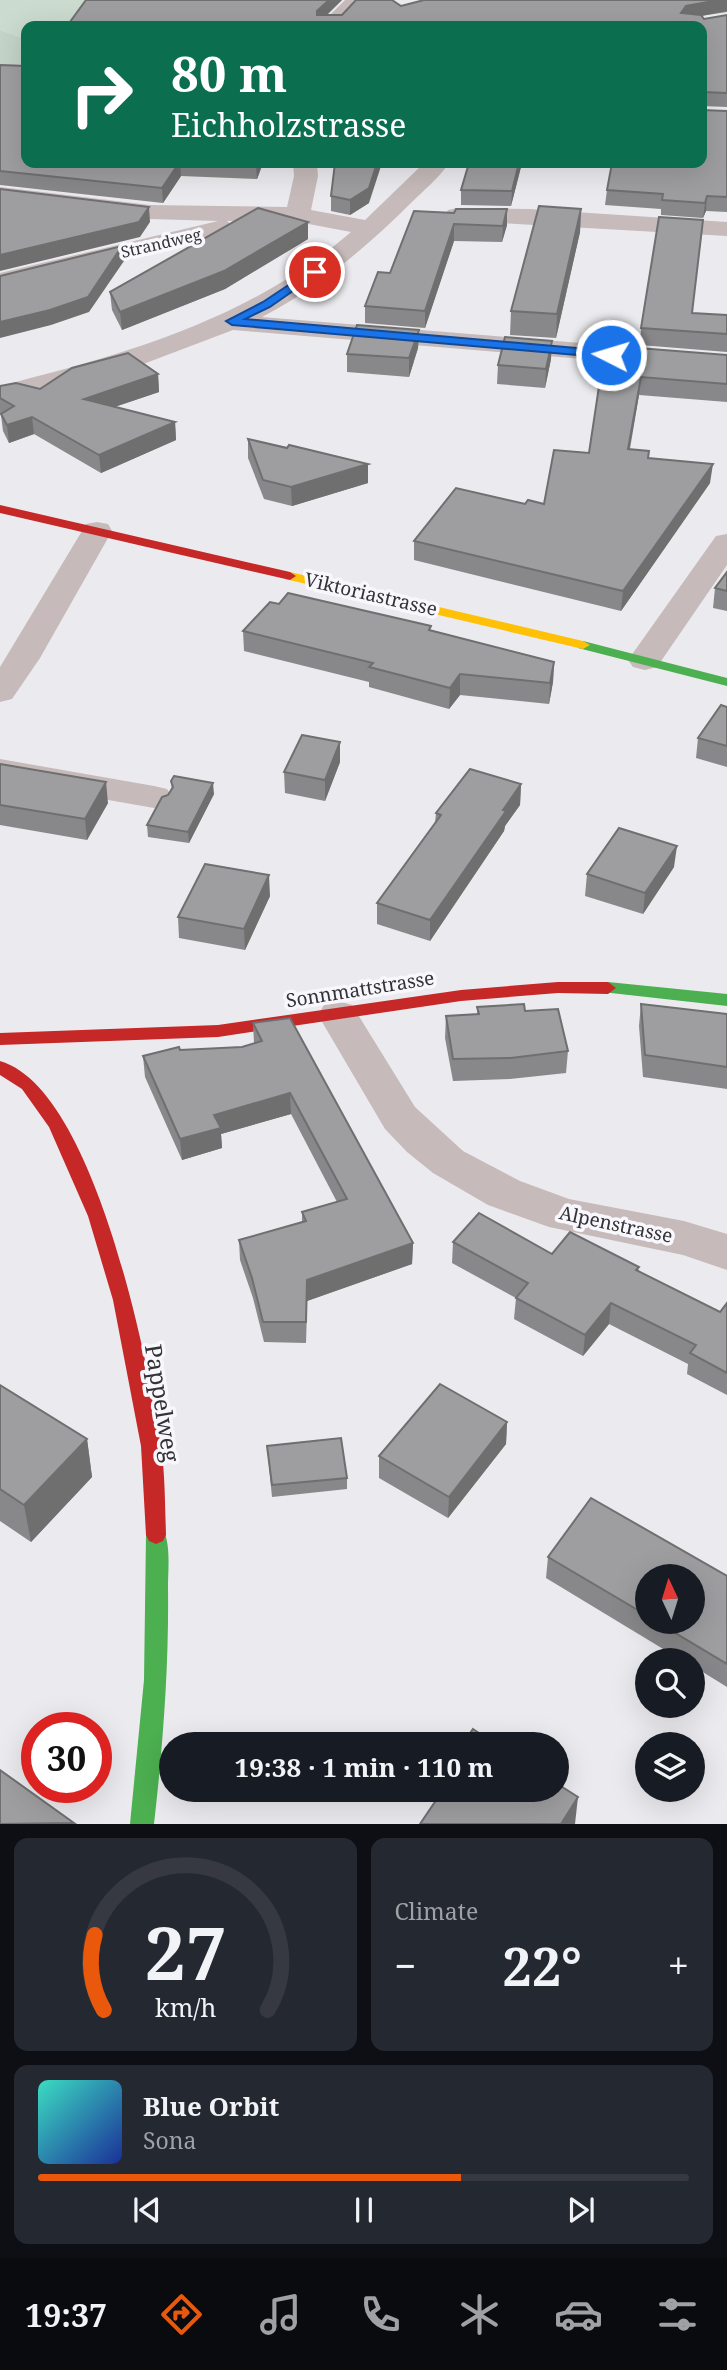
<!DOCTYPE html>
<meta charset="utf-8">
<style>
body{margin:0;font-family:"Noto Serif",serif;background:#242831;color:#f1f3f6;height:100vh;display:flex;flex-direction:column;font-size:26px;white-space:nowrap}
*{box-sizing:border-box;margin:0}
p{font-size:23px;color:#9ea1a6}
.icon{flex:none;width:38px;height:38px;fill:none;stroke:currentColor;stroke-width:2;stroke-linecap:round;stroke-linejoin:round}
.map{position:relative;height:1824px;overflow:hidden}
.panel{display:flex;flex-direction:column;gap:14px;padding:14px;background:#0d0f14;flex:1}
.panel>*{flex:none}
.banner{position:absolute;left:21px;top:21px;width:686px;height:147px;border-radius:14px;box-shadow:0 7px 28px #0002;background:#0b6e4f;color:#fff;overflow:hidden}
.needle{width:46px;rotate:356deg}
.fabs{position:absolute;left:635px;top:1564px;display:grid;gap:14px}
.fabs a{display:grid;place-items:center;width:70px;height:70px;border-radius:50%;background:#171b24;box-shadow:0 7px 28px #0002;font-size:35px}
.speed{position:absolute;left:21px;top:1712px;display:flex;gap:14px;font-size:35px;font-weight:700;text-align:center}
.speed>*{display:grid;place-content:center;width:91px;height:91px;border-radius:50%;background:#171b24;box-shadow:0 7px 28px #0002;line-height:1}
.speed .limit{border:10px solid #d22;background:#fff;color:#111}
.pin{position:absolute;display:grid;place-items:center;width:60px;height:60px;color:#fff;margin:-30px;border:4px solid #fff;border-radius:50%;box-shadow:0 2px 7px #0007}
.me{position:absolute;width:77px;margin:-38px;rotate:275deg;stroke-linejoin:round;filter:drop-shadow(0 0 5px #0008)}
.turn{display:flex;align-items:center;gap:24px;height:147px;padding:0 35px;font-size:32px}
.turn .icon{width:91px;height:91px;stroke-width:2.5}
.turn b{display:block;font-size:49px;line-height:60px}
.big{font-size:52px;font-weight:700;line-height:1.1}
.panel .widget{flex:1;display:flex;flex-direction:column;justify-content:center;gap:10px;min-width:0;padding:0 24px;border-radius:14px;background:#242831}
.panel .dial{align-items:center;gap:0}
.dial svg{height:182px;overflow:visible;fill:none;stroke:#363941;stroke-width:7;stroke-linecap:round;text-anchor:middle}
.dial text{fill:#f1f3f6;stroke:none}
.song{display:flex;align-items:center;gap:21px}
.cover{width:84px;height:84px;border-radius:10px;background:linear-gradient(135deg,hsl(170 70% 55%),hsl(230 70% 35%))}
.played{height:7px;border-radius:4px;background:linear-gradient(90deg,#ea580c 65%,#363941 65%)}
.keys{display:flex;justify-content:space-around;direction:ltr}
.heat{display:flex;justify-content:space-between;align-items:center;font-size:38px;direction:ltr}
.panel .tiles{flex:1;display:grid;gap:14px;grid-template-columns:1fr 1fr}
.widget:last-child{grid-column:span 2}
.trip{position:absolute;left:159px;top:1732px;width:410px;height:70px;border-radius:35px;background:#171b24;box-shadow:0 7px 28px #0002;font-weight:700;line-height:70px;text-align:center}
.menu{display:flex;height:112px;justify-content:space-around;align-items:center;background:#090b0e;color:#9ea1a6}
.menu .icon{width:49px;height:49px}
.menu .active{color:#ea580c}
.menu b{font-size:32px;color:#f1f3f6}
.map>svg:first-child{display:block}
.green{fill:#cbdbcf}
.forest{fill:#c4d4c8}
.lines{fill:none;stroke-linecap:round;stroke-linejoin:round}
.street{fill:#c6baba;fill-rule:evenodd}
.fast{fill:#4caf50;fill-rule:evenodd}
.slow{fill:#ffc107;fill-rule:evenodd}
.jam{fill:#c62828;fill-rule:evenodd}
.wall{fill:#88888a;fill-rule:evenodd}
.shaded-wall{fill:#6f6f70}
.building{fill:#9e9ea0;stroke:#6f6f70;stroke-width:2}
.route{fill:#1a73e8;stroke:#114b97;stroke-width:2}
.labels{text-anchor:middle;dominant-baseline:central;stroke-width:7;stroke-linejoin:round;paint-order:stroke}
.far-street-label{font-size:16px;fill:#333335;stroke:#f7f7fd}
.street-label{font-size:19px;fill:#333335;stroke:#f7f7fd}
.near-street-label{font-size:23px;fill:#333335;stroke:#f7f7fd}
</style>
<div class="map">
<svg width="727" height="1824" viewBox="0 0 727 1824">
<rect width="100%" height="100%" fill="#ebebef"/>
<polygon class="green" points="0,0 182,0 115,26 26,26 26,39 0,30"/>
<polygon class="forest" points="0,30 26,39 26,65 0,67"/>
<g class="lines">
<g class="street">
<polygon points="345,0 366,0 340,26 319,26"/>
<path d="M293 163H317L318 176 311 210 365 220 424 163H449C439 178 424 190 412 202 367 247 318 288 262 317L727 355V371L233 330 146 363 0 402V386C127 354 250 319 351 232L298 222 227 221 234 227 231 232 0 289V273L218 221 150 219 0 201V187L150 205 287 207 294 176Z"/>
<polygon points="457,208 529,209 727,222 727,236 448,220 445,215 448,210"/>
<polygon points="97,522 108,524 112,531 40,658 12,699 0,702 0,667 82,531 86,524"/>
<polygon points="727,534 727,565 657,667 645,670 633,667 628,660 633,653 716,536"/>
<polygon points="0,759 154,786 167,789 172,797 167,805 154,808 0,781"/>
<polygon points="338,1001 352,1005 415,1107 463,1151 520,1181 569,1199 684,1221 727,1234 727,1270 683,1255 549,1227 488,1205 433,1173 407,1152 385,1129 318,1015 324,1005"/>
</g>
<g class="fast">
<polygon points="583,641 727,678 727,686 578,648 576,645"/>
<polygon points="608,982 727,994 727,1006 602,992 600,988"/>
<path d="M156 1526 163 1529C171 1545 168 1569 168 1587 169 1666 163 1745 154 1824H130L144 1680 146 1535 149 1529Z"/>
</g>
<polygon class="slow" points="290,572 583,641 590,645 583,649 285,579 285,573"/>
<g class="jam">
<polygon points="0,505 290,572 296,576 290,580 0,513"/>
<polygon points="558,982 608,982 616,988 608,994 558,993 461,1001 218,1037 0,1045 0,1033 218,1025 461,990"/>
<path d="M0 1061C94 1088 147 1357 161 1444 165 1474 165 1505 166 1535L163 1541 156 1544 149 1541 146 1535 141 1446 113 1300 88 1216 49 1127 22 1089 0 1075Z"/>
</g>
</g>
<g class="wall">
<polygon points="342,0 327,15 342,15 401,6 727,0 727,12 701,16 704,19 727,15 727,107 702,106 67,26"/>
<polygon points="0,65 26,163 263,163 257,179 181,176 163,203 0,185"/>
<polygon points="727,111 727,212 706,211 703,218 661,215 661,209 605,205 607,190 612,164 596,163 702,163"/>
<polygon points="469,163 522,163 511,206 461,205 461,190"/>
<polygon points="331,196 369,203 350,215 331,211"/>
<polygon points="507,209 507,225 502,242 454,241 425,328 365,323 365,306 390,273 454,213"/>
<polygon points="581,209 580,232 556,338 510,335 511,311"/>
<polygon points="308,222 308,239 225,289 122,330 112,310 110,292"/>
<polygon points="692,313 727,315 727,352 640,345 641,328"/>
<polygon points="419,330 418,348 409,377 347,372 347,354"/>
<polygon points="636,355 727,355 727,402 639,395 630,449 648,458 710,483 621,611 414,560 414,541 525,504 544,504 589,453"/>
<polygon points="551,359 545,388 497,384 498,365"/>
<polygon points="158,374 159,392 114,407 175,422 176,440 101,473 34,434 9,443 3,431 1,415 0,414 0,386 40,389"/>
<polygon points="248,439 368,464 368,483 292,506 264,499 248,458"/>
<polygon points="727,572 727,611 713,608 715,588"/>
<polygon points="279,604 431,630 554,662 553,682 549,704 460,695 449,709 369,687 369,682 244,651 243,631"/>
<polygon points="727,707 727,767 696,758 698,738"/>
<polygon points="340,762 325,801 285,793 284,772"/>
<polygon points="0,764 108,803 87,840 0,825"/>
<polygon points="171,781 214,794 189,843 148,837 147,825 172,790"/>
<polygon points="521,784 520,805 505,826 504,831 430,941 377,924 377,903 435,823 436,813"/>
<polygon points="674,867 643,914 585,896 587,874"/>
<polygon points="270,896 245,950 179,938 178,917"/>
<polygon points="641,1004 727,1014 727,1089 643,1077 639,1026"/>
<polygon points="477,1007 525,1011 568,1051 566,1073 510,1079 453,1081 445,1038 446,1016 477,1014"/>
<polygon points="253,1023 413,1243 412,1264 307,1301 306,1343 264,1342 253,1298 240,1260 239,1240 302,1222 302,1212 337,1202 291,1114 221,1134 222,1148 182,1160 145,1077 143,1056 242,1047 254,1043"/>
<polygon points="453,1242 552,1254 639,1267 638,1272 720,1312 727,1303 727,1395 687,1374 688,1364 609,1324 583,1356 514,1319 516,1298 452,1263"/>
<polygon points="0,1385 87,1439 92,1477 31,1542 0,1521"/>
<polygon points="507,1422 506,1444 448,1518 379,1478 379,1456"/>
<polygon points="267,1446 347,1478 347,1489 272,1497"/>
<path d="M548 1557 727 1576V1687L693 1666V1661H683L546 1578ZM648 1577 693 1622H648Z"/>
</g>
<g class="shaded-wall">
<polygon points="329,0 342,0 317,24 317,11"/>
<polygon points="719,0 727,0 727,11 685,19 681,13 686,6"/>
<polygon points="179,163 180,163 181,176 163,203 162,188"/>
<polygon points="257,163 263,163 257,179 256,165"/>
<polygon points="377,163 382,163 369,203 350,215 350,200"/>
<polygon points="519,163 522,163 511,206 512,191"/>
<polygon points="707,196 706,211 703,218 705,203"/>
<polygon points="149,207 150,222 140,237 0,271 0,255"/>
<polygon points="507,209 507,225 502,242 503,226"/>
<polygon points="581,209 580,232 556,338 557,314"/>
<polygon points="308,222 308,239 225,289 122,330 120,312"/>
<polygon points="454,224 454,241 425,328 425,311"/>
<polygon points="122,246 124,261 89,312 51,325 0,338 0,322"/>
<polygon points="419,330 418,348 409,377 409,358"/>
<polygon points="552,341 551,359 545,388 546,369"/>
<polygon points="158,374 159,392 85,417 84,399"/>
<polygon points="641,377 639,395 626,467 628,449"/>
<polygon points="32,417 34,434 9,443 7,425"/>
<polygon points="175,422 176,440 101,473 99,455"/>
<polygon points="368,464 368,483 292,506 291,487"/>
<polygon points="713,464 710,483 621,611 623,591"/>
<polygon points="554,662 553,682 549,704 550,683"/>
<polygon points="460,674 460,695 449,709 450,688"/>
<polygon points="340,742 340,762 325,801 325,780"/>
<polygon points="106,782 108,803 87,840 85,819"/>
<polygon points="213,783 214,794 189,843 188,832"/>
<polygon points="521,784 520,805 505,826 504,831 430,941 430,920 503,810"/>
<polygon points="677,846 674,867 643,914 645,893"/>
<polygon points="269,875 270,896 245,950 244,929"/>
<polygon points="290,1093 291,1114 221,1134 222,1148 182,1160 180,1139 214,1115"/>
<polygon points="413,1243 412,1264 307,1301 306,1343 307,1280"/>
<polygon points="611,1303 609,1324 583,1356 585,1335"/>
<polygon points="507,1422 506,1444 448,1518 449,1497"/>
<polygon points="87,1439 92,1477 31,1542 24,1505"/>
<polygon points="578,1797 575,1824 561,1824"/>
</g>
<g class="building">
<polygon points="86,0 329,0 317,11 317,15 342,15 356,0 392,0 401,6 424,0 719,0 686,6 681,13 701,15 704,19 727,15 727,93 702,92 702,26 67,26"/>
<polygon points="0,65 26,66 26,163 179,163 162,188 0,171"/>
<polygon points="702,110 727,111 727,197 707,196 705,203 662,200 663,194 607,190 612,163 702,163"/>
<polygon points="211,163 257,163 256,165"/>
<polygon points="335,163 377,163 369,188 350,200 331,196"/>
<polygon points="469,163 519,163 512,191 461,190"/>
<polygon points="0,189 149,207 139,222 0,255"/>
<polygon points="539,206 581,209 557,314 511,311"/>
<polygon points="258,208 308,222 224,271 120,312 110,292"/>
<polygon points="456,209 507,209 503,226 454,224 425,311 365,306 378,272 390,273 414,211 454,213"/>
<polygon points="659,217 703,220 692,313 727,315 727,334 641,328"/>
<polygon points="122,246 88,297 50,310 0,322 0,276"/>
<polygon points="357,325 419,330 409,358 347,354"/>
<polygon points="505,337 552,341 546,369 498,365"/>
<polygon points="638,348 727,355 727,384 641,377 628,449 649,451 648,458 713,464 623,591 414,541 456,488 525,504 528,500 544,504 554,450 589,453 604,353 636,355"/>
<polygon points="128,353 158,374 84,399 175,422 99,455 32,417 7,425 1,414 14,406 0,398 0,386 16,383 40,389 72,368"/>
<polygon points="248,439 287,448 289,445 368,464 291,487 263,480"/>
<polygon points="727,572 727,591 715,588"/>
<polygon points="288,593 431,626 429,630 554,662 550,683 460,674 450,688 369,667 373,663 243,631 270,602 279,604"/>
<polygon points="721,705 727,707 727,746 698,738"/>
<polygon points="302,735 340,742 325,780 284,772"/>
<polygon points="0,764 106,782 85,819 0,805"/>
<polygon points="470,769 521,784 503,810 506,811 430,920 377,903 441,815 436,813"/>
<polygon points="174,776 213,783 188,832 147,825 162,797 168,795 173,787 171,781"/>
<polygon points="619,828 677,846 645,893 587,874"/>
<polygon points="205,864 269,875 244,929 178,917"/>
<polygon points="524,1004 525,1011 558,1009 568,1051 511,1058 453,1059 446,1016 479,1014 477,1007"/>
<polygon points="641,1004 727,1014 727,1067 645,1055"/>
<polygon points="290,1018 413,1243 307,1280 306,1322 263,1322 252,1278 239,1240 306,1221 302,1212 347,1199 290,1093 214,1115 221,1128 180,1139 143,1056 179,1047 180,1050 242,1047 262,1041 253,1023"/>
<polygon points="479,1213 552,1254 570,1232 639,1267 636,1270 720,1312 727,1303 727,1373 690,1353 696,1345 611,1303 585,1335 516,1298 528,1283 453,1242"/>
<polygon points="440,1384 507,1422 449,1497 379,1456"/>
<polygon points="0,1385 87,1439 24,1505 0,1489"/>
<polygon points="341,1438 347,1478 272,1485 267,1446"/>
<polygon points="591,1498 727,1576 727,1664 657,1622 693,1622 693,1577 648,1577 648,1616 548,1557"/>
<polygon points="473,1729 497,1745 462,1745"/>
<polygon points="0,1770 74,1823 0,1824"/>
<polygon points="556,1783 578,1797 561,1824 420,1824 443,1790 556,1790"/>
</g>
<polygon class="route" points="311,270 320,272 270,307 245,319 611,351 617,355 611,358 232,325 226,321 263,302"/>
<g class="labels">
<g class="far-street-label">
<text transform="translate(161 243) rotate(-13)">Strandweg</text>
</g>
<g class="street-label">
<text transform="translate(371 594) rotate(13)">Viktoriastrasse</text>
<text transform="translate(360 989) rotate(-9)">Sonnmattstrasse</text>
<text transform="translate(616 1224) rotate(12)">Alpenstrasse</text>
</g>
<g class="near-street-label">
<text transform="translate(163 1403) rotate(81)">Pappelweg</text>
</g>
</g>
</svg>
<div class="fabs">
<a><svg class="needle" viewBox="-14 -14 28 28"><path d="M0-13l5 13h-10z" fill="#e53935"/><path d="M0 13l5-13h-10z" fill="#9ea1a6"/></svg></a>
<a><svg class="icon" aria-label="search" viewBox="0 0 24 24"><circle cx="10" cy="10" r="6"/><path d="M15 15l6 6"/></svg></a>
<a><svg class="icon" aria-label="layers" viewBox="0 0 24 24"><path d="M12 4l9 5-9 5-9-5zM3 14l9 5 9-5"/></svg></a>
</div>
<div class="speed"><div class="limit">30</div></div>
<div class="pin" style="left:315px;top:272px;background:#d93025"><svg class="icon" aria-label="arrive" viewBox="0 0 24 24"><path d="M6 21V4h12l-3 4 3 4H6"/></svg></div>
<svg class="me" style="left:611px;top:355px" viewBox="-20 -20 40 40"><circle r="17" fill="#1a73e8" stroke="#fff" stroke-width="3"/><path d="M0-11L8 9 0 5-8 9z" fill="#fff"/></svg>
<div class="trip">19:38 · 1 min · 110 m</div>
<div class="banner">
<div class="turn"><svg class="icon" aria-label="right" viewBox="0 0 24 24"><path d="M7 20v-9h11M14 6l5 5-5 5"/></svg><div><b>80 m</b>Eichholzstrasse</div></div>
</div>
</div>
<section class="panel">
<div class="tiles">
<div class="widget dial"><svg viewBox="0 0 100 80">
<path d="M14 69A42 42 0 1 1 86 69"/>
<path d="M14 69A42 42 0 0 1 10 36" stroke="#ea580c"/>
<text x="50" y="56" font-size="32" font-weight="700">27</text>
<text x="50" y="72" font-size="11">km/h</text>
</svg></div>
<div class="widget"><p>Climate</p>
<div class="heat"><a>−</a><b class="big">22°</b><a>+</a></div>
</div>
<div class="widget">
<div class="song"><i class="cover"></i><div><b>Blue Orbit</b><p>Sona</p></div></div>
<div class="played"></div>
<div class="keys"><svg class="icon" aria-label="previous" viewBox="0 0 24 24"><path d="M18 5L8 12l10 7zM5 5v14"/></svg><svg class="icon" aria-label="pause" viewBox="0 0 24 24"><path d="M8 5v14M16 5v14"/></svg><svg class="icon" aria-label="next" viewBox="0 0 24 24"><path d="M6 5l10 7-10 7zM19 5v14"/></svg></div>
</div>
</div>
</section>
<nav class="menu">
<b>19:37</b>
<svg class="icon active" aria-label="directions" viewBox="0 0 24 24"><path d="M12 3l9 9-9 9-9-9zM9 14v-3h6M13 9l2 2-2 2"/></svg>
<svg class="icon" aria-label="music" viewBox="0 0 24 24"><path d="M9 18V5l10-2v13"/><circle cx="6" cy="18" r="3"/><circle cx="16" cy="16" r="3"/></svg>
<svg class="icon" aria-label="phone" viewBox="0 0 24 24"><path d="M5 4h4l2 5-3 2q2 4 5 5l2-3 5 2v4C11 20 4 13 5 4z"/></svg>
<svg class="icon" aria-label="climate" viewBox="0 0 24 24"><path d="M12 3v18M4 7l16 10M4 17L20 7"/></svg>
<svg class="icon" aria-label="car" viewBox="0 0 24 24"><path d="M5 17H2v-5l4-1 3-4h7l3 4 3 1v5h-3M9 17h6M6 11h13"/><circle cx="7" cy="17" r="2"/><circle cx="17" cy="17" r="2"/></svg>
<svg class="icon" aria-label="filters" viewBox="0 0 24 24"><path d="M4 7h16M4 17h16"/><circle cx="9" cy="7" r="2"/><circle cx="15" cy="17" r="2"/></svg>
</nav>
